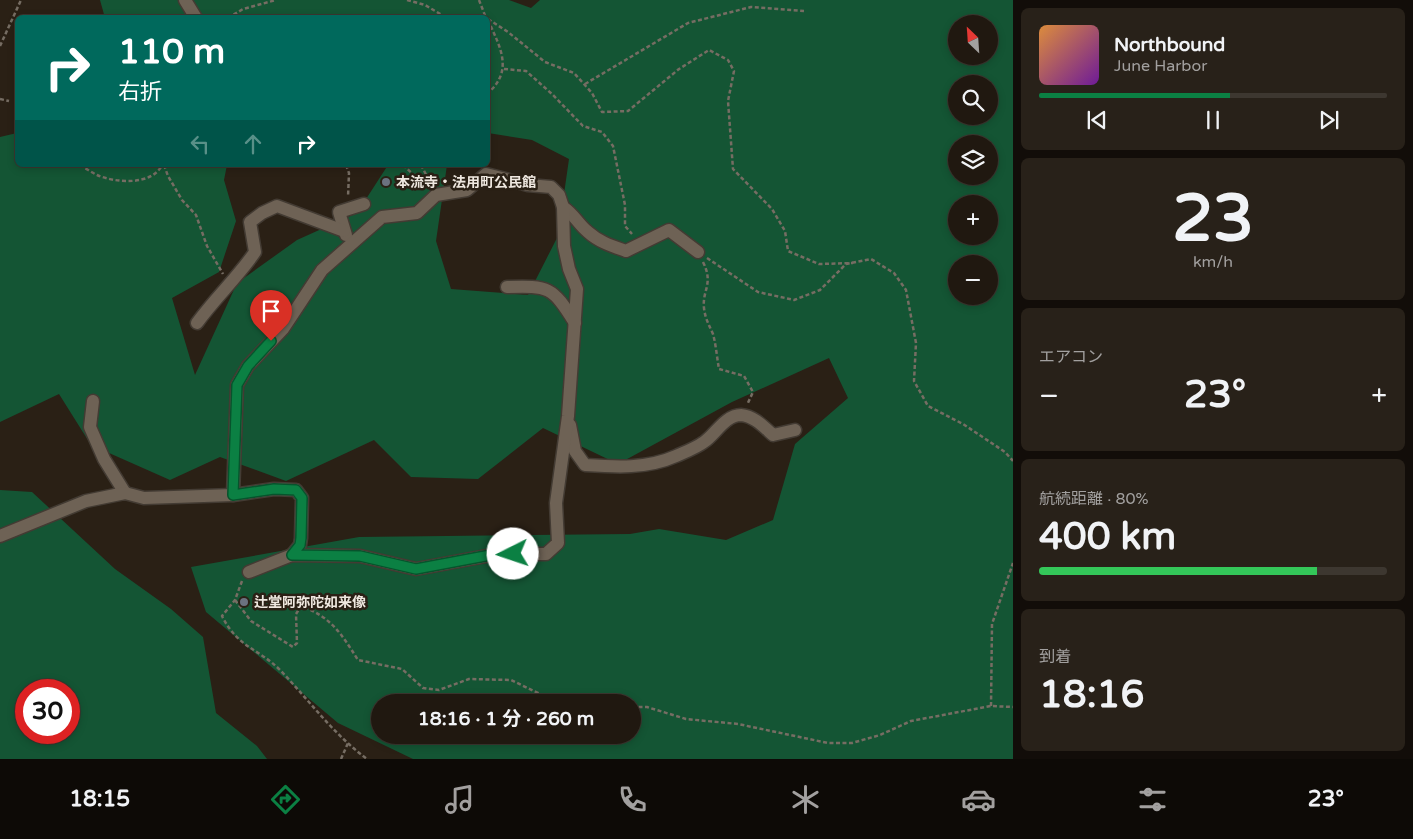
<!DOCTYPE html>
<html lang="ja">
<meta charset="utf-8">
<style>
body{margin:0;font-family:"Varela Round","Noto Sans JP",sans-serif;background:#282119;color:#f1f3f6;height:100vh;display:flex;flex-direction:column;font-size:19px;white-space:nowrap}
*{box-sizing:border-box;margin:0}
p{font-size:16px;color:#a2a09f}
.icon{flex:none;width:28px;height:28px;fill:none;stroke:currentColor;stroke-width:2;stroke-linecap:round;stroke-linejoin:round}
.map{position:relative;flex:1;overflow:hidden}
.panel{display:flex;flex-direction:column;gap:8px;padding:8px;background:#120d09;width:400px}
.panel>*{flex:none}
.banner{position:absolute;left:15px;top:15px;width:475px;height:152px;border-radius:8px;box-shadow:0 2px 8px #0003,0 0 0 1px #3d3730;background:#00695c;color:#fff;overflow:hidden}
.needle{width:32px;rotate:335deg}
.fabs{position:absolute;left:948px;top:15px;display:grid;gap:10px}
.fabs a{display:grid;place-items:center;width:50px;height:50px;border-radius:50%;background:#201810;box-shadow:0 2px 8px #0003,0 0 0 1px #3d3730;font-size:25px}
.speed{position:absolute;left:15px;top:679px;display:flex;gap:10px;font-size:25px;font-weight:700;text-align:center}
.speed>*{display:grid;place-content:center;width:65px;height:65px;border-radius:50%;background:#201810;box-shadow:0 2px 8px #0003,0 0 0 1px #3d3730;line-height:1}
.speed .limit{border:8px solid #d22;background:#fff;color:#111}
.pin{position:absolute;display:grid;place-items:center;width:42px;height:42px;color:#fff;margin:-51px -21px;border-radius:50% 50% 50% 0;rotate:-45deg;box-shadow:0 0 5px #0007}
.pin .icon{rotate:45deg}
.me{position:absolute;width:55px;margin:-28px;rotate:266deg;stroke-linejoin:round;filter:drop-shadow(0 0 4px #0008)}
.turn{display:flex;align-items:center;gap:18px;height:105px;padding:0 20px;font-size:22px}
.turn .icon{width:65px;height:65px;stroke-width:2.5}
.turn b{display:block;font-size:35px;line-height:42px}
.lanes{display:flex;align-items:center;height:48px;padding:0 20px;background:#0003;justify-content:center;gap:25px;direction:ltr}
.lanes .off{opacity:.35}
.big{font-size:38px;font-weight:700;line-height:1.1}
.panel .tile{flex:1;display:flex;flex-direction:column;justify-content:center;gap:8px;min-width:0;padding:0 18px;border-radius:8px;background:#282119}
.panel .dial{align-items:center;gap:0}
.dial b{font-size:65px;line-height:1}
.song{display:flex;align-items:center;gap:15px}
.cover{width:60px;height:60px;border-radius:8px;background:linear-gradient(135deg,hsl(30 70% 55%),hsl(280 70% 35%))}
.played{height:5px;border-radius:2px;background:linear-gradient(90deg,#0b8043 55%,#3d3730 55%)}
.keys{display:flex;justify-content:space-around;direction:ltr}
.heat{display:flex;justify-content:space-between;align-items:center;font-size:28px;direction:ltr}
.charge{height:8px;border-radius:4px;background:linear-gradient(90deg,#34c759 80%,#3d3730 0)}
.trip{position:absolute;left:371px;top:694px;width:270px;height:50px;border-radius:25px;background:#201810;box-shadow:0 2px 8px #0003,0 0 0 1px #3d3730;font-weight:700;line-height:50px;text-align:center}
.dock{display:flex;height:80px;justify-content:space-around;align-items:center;background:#0d0a06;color:#a2a09f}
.dock .icon{width:35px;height:35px}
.dock .selected{color:#0b8043}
.dock b{font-size:22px;color:#f1f3f6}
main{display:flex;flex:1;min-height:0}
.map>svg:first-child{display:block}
.forest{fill:#145534;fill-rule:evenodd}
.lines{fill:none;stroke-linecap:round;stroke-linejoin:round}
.street-casing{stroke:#433b33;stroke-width:15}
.path{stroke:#766d63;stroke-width:2.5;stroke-dasharray:4 2.5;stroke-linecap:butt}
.street{stroke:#6e6255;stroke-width:12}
.route-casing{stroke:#07532c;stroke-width:12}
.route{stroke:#0b8043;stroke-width:9}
.worship-dot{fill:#6b7280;stroke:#2a2015;stroke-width:2}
.labels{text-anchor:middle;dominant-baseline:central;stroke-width:5;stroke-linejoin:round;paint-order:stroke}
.poi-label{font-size:14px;font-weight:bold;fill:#efe8e0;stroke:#2a2015;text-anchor:start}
</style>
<main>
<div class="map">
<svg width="1013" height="759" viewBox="0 0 1013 759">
<rect width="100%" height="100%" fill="#2a2015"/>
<g class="forest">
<path d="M100 0H509L531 8 540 0H1013V759H413L338 723 206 612 191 567 359 537 630 534 659 529 726 540 773 520 795 444 848 398 829 358 732 402 618 464 543 428 478 479 411 477 374 440 286 481 220 457 170 480 91 445 59 394 0 422V137L17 133 18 165H227L224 180 236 221 219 272 172 298 195 375 237 283 297 240 357 213 388 165H447L436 241 451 289 528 295 558 236 569 159 532 140 488 133V18H105ZM956 24H989V56H956ZM956 84H989V116H956ZM956 144H989V176H956ZM956 204H989V236H956ZM956 264H989V296H956ZM380 702H632V735H380Z"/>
<path d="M0 490 32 492 115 569 171 609 203 637 216 713 257 746 267 759H0ZM26 690H69V732H26Z"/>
</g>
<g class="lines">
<defs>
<g id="street">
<polyline points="185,0 196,18"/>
<path d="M563 207C574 214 578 224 588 232 599 242 612 246 626 251L669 230 698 252"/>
<polyline points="346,235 339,212 364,204"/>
<path d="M507 287C549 286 552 286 575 323"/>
<path d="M197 323C215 298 238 277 255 252L250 222 262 213 277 206 344 231"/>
<polyline points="93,401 90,427 104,459 125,493"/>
<path d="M570 425 575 451 585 465C616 467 647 469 676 456 685 452 696 448 704 442 715 435 725 415 741 415 754 416 764 427 773 435L795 430"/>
<polyline points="233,495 237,385 248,366 283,329 322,270 382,217 417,213 436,195 467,190 486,174 528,185 551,187 559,195 563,207 564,246 569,269 577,289 568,416 556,503 558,543 546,554 497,554 416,569 360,556 292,555 249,572"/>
<polyline points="0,536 86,501 125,493 144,498 233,495 274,489 296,490 302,498 301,538 300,545 292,555"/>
</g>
</defs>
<use href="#street" class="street-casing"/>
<g class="path">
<polyline points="407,0 425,5 447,18"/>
<polyline points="479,0 486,18"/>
<polyline points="228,18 243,9 276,0"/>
<polyline points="488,19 508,32 545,62 574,73 592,93 602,112 628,111 679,69 709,50 728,60 734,71 728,101 733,169 772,209 785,231 788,251 819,264 853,263"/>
<path d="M488 20C500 47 514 70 488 93"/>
<polyline points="0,46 21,0"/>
<polyline points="504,69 526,71 552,94 583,126 602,132 613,146 625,205 625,226 632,234"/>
<polyline points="585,84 688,23 751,7 804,11"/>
<polyline points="0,99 9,101"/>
<path d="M80 165C85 168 91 172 97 175 115 183 152 186 162 165"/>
<polyline points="164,165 168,176 182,200 196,215 207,246 223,274"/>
<polyline points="346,165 349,173 348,197"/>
<polyline points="403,165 427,187"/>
<polyline points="421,165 431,184"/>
<polyline points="707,258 758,292 794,300 820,290 846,264 871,259 894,273 906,290 916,343 914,381 928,406 963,424 1005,452 1013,461"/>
<path d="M703 262C714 284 702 290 704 308 705 318 709 325 713 334 716 345 717 358 719 369L744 376 753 392 747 405"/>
<path d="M242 581 235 600 222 616C238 648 258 648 280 670 309 700 333 734 367 759"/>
<path d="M235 600 251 621 293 647 297 643 296 614 301 606C331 617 341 633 358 660L402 669 423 688 439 690 469 679 511 680 538 693 548 702"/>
<polyline points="991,706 992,624 1013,563"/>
<polyline points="632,707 647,707 686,719 738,724 828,743 852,743 880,735 911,721 991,706 1013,707"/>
<polyline points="341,759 348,743"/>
</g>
<use href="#street" class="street"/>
</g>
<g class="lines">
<defs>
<polyline id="route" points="271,341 248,366 237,385 233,495 274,489 296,490 302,498 301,538 300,545 292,555 360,556 416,569 496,554 513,554"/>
</defs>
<use href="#route" class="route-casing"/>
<use href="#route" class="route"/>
</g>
<g class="worship-dot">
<circle cx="386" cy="182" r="5"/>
<circle cx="244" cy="602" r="5"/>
</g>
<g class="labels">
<g class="poi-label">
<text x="396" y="182">本流寺・法用町公民館</text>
<text x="254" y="602">辻堂阿弥陀如来像</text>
</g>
</g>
</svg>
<div class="fabs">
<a><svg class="needle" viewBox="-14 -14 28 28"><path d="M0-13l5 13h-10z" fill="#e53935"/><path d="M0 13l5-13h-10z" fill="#a2a09f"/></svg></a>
<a><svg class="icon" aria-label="search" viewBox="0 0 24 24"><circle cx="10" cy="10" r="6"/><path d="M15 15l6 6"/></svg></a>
<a><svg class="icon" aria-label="layers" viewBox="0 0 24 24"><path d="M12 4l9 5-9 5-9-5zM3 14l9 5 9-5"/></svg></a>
<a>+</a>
<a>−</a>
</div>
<div class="speed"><div class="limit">30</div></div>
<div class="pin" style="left:271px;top:341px;background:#d93025"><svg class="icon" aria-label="arrive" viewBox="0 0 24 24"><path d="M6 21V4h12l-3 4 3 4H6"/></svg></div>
<svg class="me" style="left:513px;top:554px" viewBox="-20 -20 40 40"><circle r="19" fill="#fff"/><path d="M0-13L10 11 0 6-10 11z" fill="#0b8043"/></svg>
<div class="trip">18:16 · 1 分 · 260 m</div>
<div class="banner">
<div class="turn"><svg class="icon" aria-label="right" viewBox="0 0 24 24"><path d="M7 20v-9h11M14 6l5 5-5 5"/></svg><div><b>110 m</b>右折</div></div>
<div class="lanes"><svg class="icon off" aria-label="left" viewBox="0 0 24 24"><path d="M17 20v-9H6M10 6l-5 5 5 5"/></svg><svg class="icon off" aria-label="ahead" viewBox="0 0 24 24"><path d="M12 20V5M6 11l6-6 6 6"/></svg><svg class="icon" aria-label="right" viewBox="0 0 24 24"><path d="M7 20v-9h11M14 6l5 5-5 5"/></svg></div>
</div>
</div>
<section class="panel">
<div class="tile">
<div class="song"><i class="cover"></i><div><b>Northbound</b><p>June Harbor</p></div></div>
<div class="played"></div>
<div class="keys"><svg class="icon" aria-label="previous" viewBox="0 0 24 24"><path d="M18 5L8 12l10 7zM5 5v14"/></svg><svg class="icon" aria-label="pause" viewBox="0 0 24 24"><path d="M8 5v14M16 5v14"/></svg><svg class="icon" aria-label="next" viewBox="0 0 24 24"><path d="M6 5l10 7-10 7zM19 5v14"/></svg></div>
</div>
<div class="tile dial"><b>23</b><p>km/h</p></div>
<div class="tile"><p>エアコン</p>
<div class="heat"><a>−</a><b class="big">23°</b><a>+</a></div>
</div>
<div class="tile"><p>航続距離 · 80%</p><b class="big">400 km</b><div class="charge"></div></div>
<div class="tile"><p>到着</p><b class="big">18:16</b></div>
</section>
</main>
<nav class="dock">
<b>18:15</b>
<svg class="icon selected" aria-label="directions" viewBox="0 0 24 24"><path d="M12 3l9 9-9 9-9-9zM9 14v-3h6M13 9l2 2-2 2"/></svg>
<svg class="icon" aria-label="music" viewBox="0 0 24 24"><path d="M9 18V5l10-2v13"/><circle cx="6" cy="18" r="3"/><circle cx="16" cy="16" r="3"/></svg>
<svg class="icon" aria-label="phone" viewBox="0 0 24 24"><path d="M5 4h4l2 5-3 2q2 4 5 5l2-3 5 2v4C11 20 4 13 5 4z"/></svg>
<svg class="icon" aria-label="climate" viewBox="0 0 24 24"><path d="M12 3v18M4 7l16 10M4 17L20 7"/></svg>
<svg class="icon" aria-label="car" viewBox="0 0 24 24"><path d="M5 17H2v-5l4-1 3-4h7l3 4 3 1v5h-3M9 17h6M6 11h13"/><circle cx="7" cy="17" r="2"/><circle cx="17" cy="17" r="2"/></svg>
<svg class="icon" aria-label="filters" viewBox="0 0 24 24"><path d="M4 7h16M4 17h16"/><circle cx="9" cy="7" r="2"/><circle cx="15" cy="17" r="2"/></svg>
<b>23°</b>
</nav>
